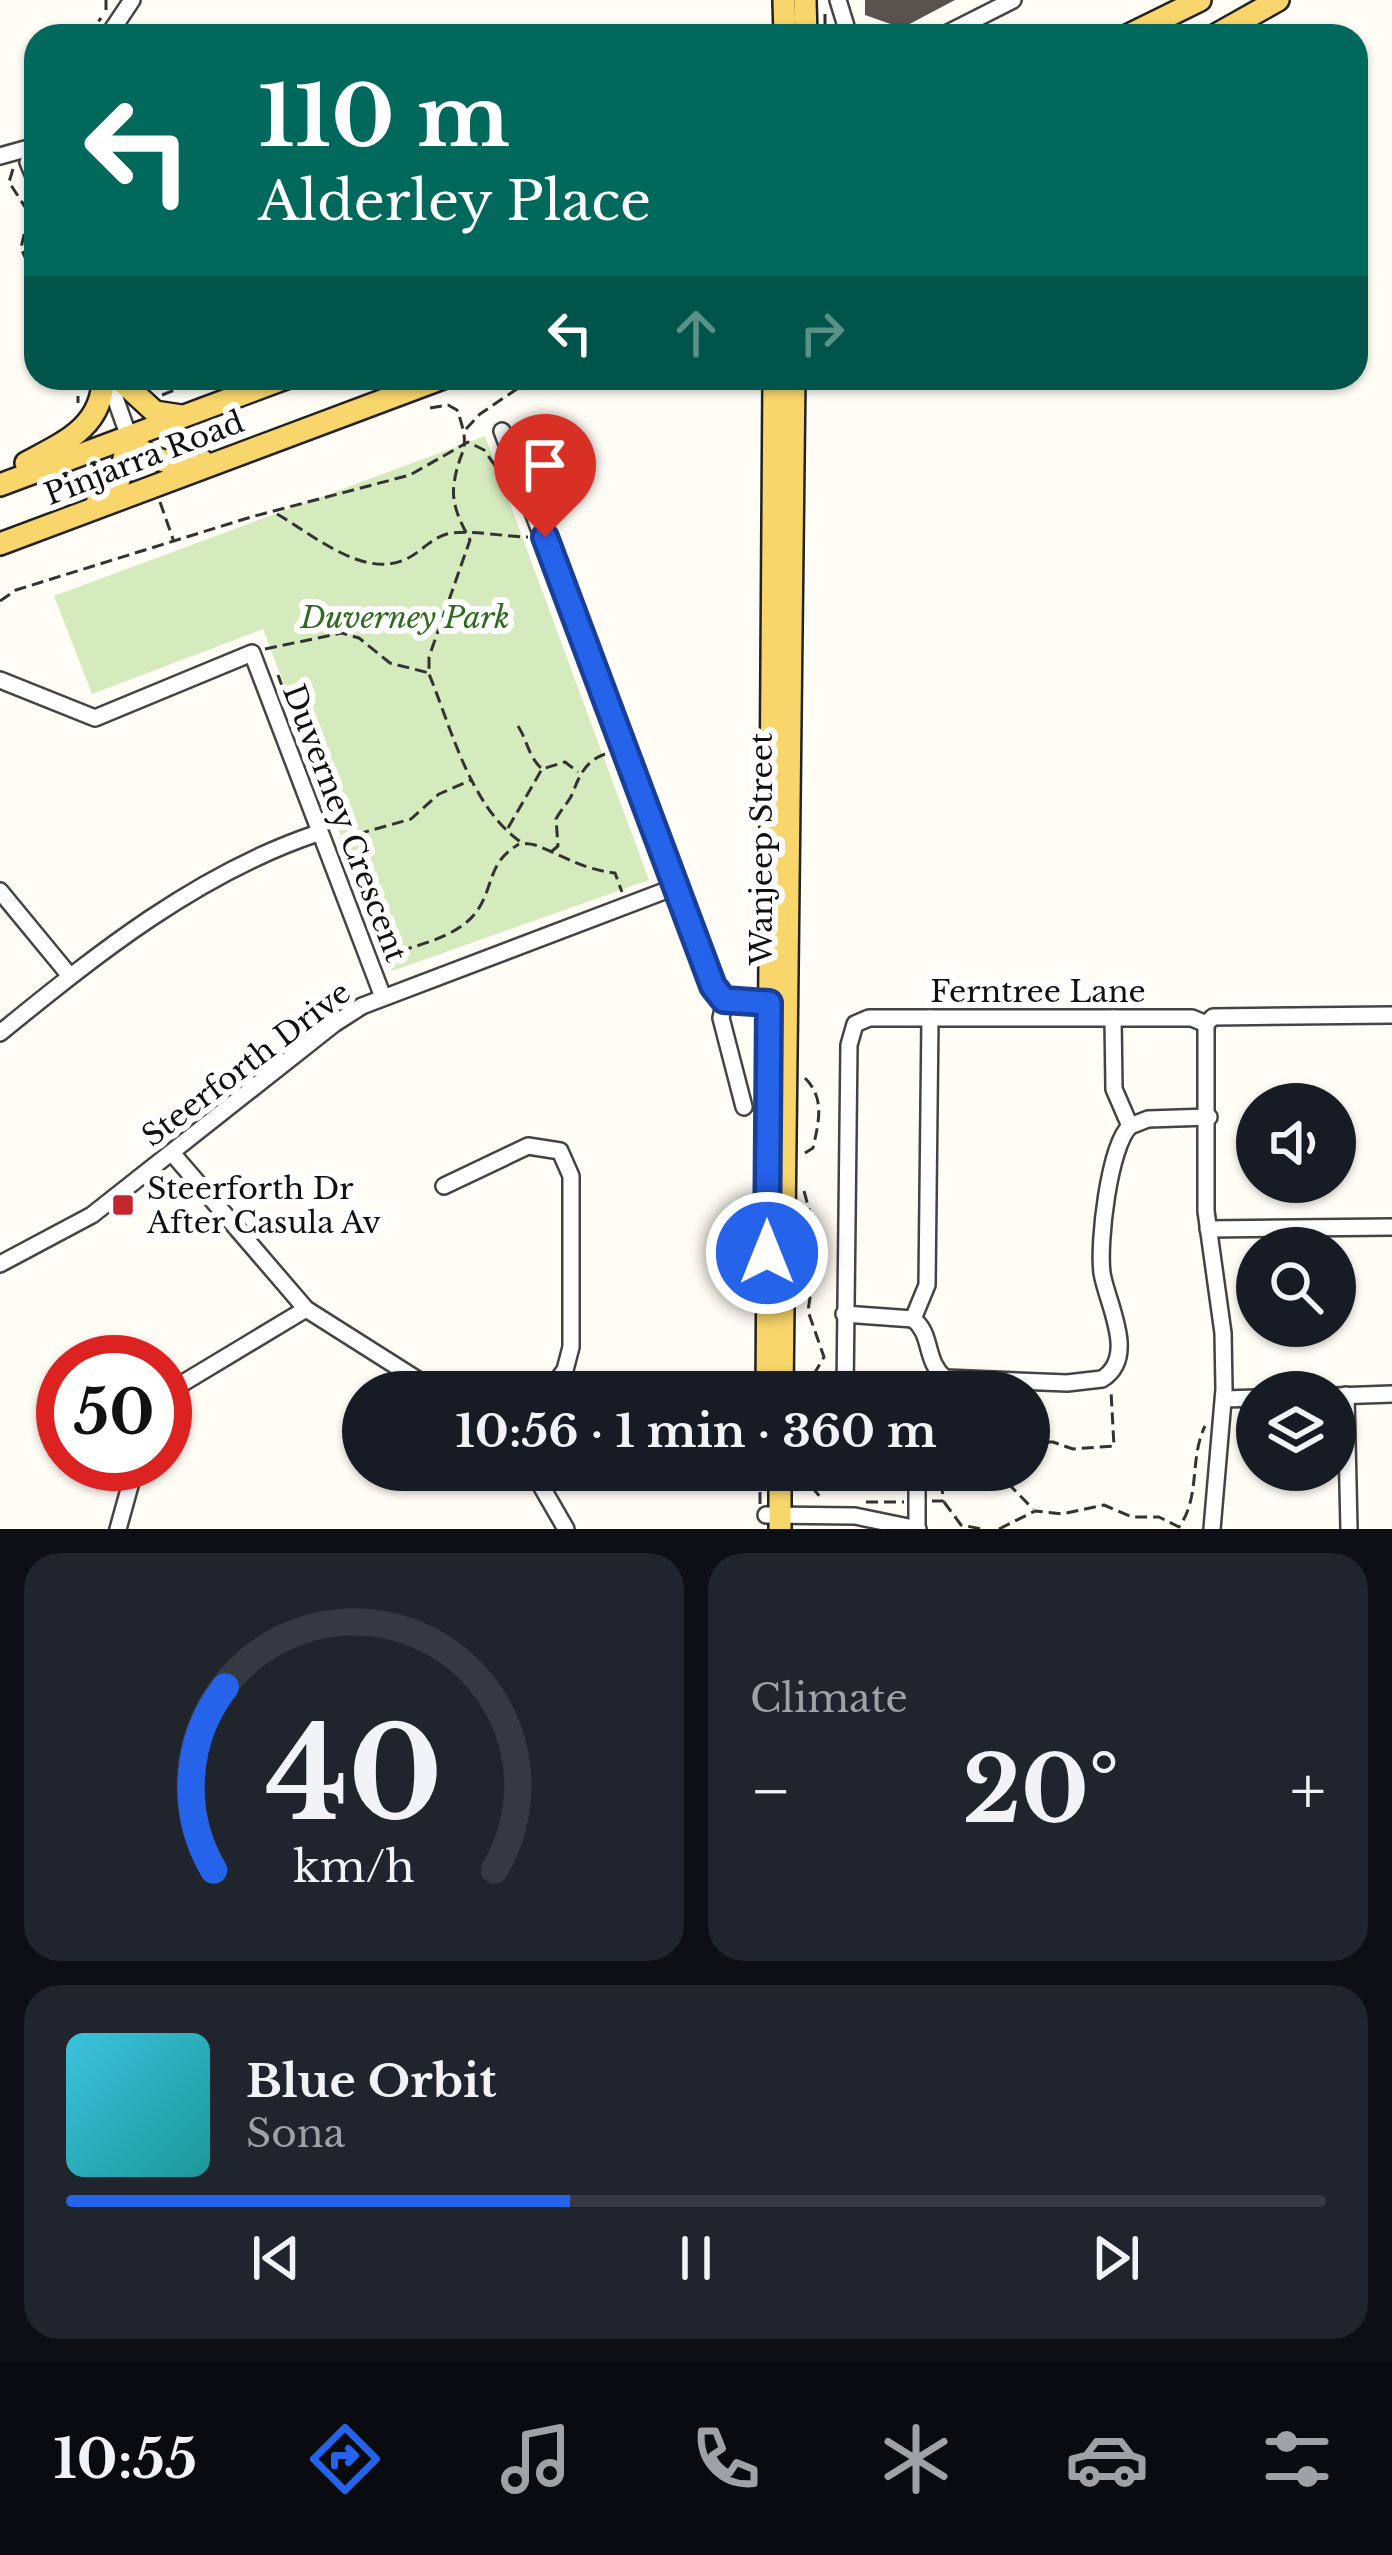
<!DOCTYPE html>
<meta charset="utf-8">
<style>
body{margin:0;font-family:"Libre Baskerville",serif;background:#20242c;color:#f1f3f6;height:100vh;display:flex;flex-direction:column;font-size:45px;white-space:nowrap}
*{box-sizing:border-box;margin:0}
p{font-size:39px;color:#9ea1a6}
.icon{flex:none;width:66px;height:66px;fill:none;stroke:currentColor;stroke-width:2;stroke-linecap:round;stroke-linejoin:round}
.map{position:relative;height:1529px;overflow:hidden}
.side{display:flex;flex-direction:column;gap:24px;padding:24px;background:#0d0f14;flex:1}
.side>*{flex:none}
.banner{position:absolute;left:24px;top:24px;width:1344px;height:366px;border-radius:36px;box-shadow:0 3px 9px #0004;background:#00695c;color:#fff;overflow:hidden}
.buttons{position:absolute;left:1236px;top:1083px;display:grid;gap:24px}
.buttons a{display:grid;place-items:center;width:120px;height:120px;border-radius:50%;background:#171b24;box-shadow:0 3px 9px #0004;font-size:60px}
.speed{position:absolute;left:36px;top:1335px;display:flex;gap:24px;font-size:60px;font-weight:700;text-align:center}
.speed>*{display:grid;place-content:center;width:156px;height:156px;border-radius:50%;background:#171b24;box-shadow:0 3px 9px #0004;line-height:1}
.speed .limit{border:18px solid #d22;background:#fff;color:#111}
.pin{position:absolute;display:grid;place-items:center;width:102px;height:102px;color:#fff;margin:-123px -51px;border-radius:50% 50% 50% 0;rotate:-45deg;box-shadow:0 0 12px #0007}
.pin .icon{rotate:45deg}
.me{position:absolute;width:132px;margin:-66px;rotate:0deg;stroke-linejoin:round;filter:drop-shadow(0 0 9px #0008)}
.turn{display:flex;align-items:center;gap:42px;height:252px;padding:0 36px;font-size:54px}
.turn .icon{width:156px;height:156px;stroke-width:2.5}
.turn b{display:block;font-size:84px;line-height:102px}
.lanes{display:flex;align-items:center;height:114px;padding:0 36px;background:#0003;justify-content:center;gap:60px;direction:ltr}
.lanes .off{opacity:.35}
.big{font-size:90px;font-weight:700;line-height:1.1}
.side .widget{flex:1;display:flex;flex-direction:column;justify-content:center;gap:18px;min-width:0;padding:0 42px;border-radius:36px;background:#20242c}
.side .dial{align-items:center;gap:0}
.dial svg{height:312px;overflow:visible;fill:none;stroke:#363941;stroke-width:7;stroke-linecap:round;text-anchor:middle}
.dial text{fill:#f1f3f6;stroke:none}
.song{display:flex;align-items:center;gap:36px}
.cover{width:144px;height:144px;border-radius:18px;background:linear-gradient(135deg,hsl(190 70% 55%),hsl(180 70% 35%))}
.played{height:12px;border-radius:6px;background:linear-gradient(90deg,#2563eb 40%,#363941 40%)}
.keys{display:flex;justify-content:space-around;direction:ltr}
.heat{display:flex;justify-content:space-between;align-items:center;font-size:66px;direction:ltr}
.side .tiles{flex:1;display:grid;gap:24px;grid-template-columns:1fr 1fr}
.widget:last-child{grid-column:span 2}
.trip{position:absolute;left:342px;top:1371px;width:708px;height:120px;border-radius:60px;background:#171b24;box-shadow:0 3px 9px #0004;font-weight:700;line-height:120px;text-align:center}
.tabs{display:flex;height:192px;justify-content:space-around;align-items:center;background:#090b0e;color:#9ea1a6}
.tabs .icon{width:84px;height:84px}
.tabs .current{color:#2563eb}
.tabs b{font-size:54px;color:#f1f3f6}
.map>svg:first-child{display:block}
.green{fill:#d5ebbd}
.building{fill:#5a524d}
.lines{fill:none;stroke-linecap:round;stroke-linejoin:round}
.minor-casing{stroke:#444;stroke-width:20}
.major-casing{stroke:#222;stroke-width:26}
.path{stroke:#333;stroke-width:3;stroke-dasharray:12 6;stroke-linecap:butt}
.minor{stroke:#fff;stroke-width:15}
.major{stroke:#f9d66b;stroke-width:21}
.route-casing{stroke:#184099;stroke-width:30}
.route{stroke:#2563eb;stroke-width:21}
.poi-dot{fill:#c4262e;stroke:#fff;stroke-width:4.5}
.labels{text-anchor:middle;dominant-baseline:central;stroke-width:12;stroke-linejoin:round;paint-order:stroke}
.street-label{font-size:30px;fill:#111;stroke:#fff}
.park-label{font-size:30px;font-style:italic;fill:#2f6b1f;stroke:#fff}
.poi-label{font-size:30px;fill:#111;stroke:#fff;text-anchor:start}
</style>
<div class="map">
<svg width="1392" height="1529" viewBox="0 0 1392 1529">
<rect width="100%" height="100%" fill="#fffdf5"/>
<polygon class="green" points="485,436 649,880 392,971 263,629 92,694 54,596"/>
<polygon class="building" points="865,0 955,0 902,28 865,15"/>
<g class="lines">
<defs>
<g id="minor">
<polyline points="838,0 849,36"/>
<polyline points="108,36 132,0"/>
<polyline points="942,36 1013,0"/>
<polyline points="36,146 28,162 36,181"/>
<polyline points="0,156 36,146"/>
<polyline points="108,378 129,437"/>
<polyline points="502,431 713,986 725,1000 775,1003"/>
<polyline points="0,680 95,718 252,653 383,997"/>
<polyline points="0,891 70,976"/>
<polyline points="725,1000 721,1018 744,1107"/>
<path d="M930 1018 927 1285 913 1319C933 1334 924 1361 945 1378L1067 1383 1102 1379C1138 1357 1107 1304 1102 1273 1098 1243 1109 1146 1130 1126L1114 1089 1113 1018"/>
<polyline points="1206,1024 1206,1211 1223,1333 1224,1389 1212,1529"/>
<polyline points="1206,1024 1213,1017 1392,1015"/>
<path d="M0 1033C97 954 198 873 318 833"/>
<polyline points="1130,1126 1148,1119 1209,1117"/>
<polyline points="172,1153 306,1309 437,1392"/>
<polyline points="444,1186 528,1146 560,1151 571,1176 571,1347 565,1370 549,1392"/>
<polyline points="1208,1229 1392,1227"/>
<polyline points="0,1264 92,1215 334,1024 362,1006 675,887"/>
<polyline points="844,1314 913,1319"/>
<polyline points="845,1392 849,1045 855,1024 869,1018 1192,1018 1206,1024"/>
<polyline points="1346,1395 1349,1529"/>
<polyline points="1335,1396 1392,1394"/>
<polyline points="1224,1399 1257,1398"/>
<polyline points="165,1407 183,1383 306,1309"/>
<polyline points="532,1470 566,1529"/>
<polyline points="907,1470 917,1477 917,1529"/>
<polyline points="766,1515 855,1516 918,1529"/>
<polyline points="118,1529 136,1464"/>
</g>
<g id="major">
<polyline points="784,0 785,36"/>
<polyline points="805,0 806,36"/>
<polyline points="1127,36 1200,0"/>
<polyline points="1214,36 1278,0"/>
<polyline points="118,378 155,412 181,416"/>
<path d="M129 437C146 462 174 466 203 461"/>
<path d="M26 463C63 443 103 427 103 378"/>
<polyline points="0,485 286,378"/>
<polyline points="97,503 119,480 129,437"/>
<polyline points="0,544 443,378"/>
<polyline points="767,1392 774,378"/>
<polyline points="782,1392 794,378"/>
<polyline points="780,1529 780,1470"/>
</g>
</defs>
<use href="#minor" class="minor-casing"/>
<use href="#major" class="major-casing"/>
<g class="path">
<polyline points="106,10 106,0"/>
<polyline points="825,14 825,34"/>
<polyline points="88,36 101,18"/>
<polyline points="13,169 9,182 29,213 21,248 36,282"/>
<polyline points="78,378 78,403"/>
<polyline points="162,395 205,378"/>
<path d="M430 408 448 405 457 410C473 454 459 446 454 484 451 505 461 523 470 540L429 657V674C451 727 469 803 518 840 525 846 526 842 535 845 565 856 581 869 615 873L622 892"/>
<polyline points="466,429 480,414 533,378"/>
<polyline points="160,502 174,542"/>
<path d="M277 514C312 534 362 578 404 560 419 554 429 540 444 535 463 528 505 537 528 537"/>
<polyline points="0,601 16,590 251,517 410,475 468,442 484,450 501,474"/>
<polyline points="265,649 342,633 359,638 390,663 429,673"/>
<polyline points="278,675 289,705"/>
<path d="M518 726C528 742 528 756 542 769"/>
<polyline points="508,828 542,769 565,762 578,772"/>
<polyline points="340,839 411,819 439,794 471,780"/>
<path d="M551 852 558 846 556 819C561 809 570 801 573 792 580 774 586 761 605 754"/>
<path d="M383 956C413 946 461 938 479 908 495 881 488 863 519 844"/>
<path d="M805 1078C825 1098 819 1121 813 1148L805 1153"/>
<polyline points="804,1191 810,1213 805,1252 806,1270 812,1284 808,1311 824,1357 814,1374 813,1392"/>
<polyline points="1029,1442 1053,1442 1073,1449 1114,1446 1111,1391"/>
<polyline points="806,1470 809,1484 822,1499"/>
<polyline points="995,1470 1033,1509"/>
<polyline points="945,1484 970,1470"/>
<polyline points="932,1501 943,1501 942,1486 932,1471"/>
<polyline points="866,1502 904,1502"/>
<polyline points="944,1502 961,1525 982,1529"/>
<polyline points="760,1504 760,1470"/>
<path d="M999 1529 1035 1511 1062 1514 1104 1505 1132 1517H1159L1179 1527C1201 1496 1189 1459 1205 1426"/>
</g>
<use href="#minor" class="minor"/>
<use href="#major" class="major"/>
</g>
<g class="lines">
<defs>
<polyline id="route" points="545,537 713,986 724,1000 769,1003 767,1253"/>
</defs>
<use href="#route" class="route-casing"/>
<use href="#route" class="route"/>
</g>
<rect class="poi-dot" x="111" y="1193" width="24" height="24" rx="6"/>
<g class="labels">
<g class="street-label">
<text transform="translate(144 458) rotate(-21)">Pinjarra Road</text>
<text transform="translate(345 823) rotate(69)">Duverney Crescent</text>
<text transform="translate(761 849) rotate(-90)">Wanjeep Street</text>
<text x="1038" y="991">Ferntree Lane</text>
<text transform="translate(246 1064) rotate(-37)">Steerforth Drive</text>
</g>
<g class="park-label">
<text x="405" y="617">Duverney Park</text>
</g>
<g class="poi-label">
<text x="147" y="1188">Steerforth Dr<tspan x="147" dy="34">After Casula Av</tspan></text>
</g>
</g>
</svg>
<div class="buttons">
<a><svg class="icon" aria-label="sound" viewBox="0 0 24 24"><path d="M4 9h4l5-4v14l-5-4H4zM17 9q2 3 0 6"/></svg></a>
<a><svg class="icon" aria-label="search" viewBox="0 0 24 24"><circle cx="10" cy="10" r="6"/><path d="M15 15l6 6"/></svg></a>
<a><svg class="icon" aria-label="layers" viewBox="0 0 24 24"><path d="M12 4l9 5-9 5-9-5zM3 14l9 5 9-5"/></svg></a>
</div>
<div class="speed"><div class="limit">50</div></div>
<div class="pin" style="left:545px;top:537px;background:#d93025"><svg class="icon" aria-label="arrive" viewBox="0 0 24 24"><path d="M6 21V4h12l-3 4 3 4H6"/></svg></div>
<svg class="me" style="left:767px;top:1253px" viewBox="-20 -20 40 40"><circle r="17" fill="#2563eb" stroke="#fff" stroke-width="3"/><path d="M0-11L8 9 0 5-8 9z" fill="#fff"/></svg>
<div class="trip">10:56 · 1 min · 360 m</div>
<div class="banner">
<div class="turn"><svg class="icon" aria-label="left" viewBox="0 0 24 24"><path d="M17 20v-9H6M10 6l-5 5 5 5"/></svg><div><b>110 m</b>Alderley Place</div></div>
<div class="lanes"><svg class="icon" aria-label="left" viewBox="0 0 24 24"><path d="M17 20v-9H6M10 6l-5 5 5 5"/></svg><svg class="icon off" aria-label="ahead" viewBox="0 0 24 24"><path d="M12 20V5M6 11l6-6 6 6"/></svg><svg class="icon off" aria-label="right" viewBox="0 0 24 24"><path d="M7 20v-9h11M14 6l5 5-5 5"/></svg></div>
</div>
</div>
<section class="side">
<div class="tiles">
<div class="widget dial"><svg viewBox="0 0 100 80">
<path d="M14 69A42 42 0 1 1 86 69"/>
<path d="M14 69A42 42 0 0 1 17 22" stroke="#2563eb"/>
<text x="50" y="56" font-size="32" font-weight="700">40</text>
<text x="50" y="72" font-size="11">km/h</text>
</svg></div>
<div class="widget"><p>Climate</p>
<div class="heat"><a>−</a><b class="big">20°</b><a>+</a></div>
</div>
<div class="widget">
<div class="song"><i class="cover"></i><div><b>Blue Orbit</b><p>Sona</p></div></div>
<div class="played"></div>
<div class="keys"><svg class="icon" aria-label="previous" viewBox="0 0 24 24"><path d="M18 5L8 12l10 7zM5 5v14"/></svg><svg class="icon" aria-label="pause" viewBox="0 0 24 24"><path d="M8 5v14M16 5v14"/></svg><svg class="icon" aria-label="next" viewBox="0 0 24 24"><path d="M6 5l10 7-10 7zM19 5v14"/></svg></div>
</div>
</div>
</section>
<nav class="tabs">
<b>10:55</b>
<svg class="icon current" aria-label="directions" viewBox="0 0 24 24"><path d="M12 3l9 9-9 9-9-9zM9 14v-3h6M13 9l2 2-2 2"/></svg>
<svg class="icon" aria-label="music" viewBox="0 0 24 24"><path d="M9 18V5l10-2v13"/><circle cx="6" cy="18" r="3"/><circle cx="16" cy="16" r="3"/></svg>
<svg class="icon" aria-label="phone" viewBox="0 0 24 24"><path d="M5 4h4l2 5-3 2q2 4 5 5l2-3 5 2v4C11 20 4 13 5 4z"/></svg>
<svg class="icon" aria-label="climate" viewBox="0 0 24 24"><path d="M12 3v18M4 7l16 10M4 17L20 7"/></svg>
<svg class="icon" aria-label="car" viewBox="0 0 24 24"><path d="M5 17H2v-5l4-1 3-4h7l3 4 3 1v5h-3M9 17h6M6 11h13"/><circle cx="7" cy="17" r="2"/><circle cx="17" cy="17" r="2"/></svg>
<svg class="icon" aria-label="filters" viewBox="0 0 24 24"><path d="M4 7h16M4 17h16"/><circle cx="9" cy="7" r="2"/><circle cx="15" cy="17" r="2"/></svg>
</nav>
